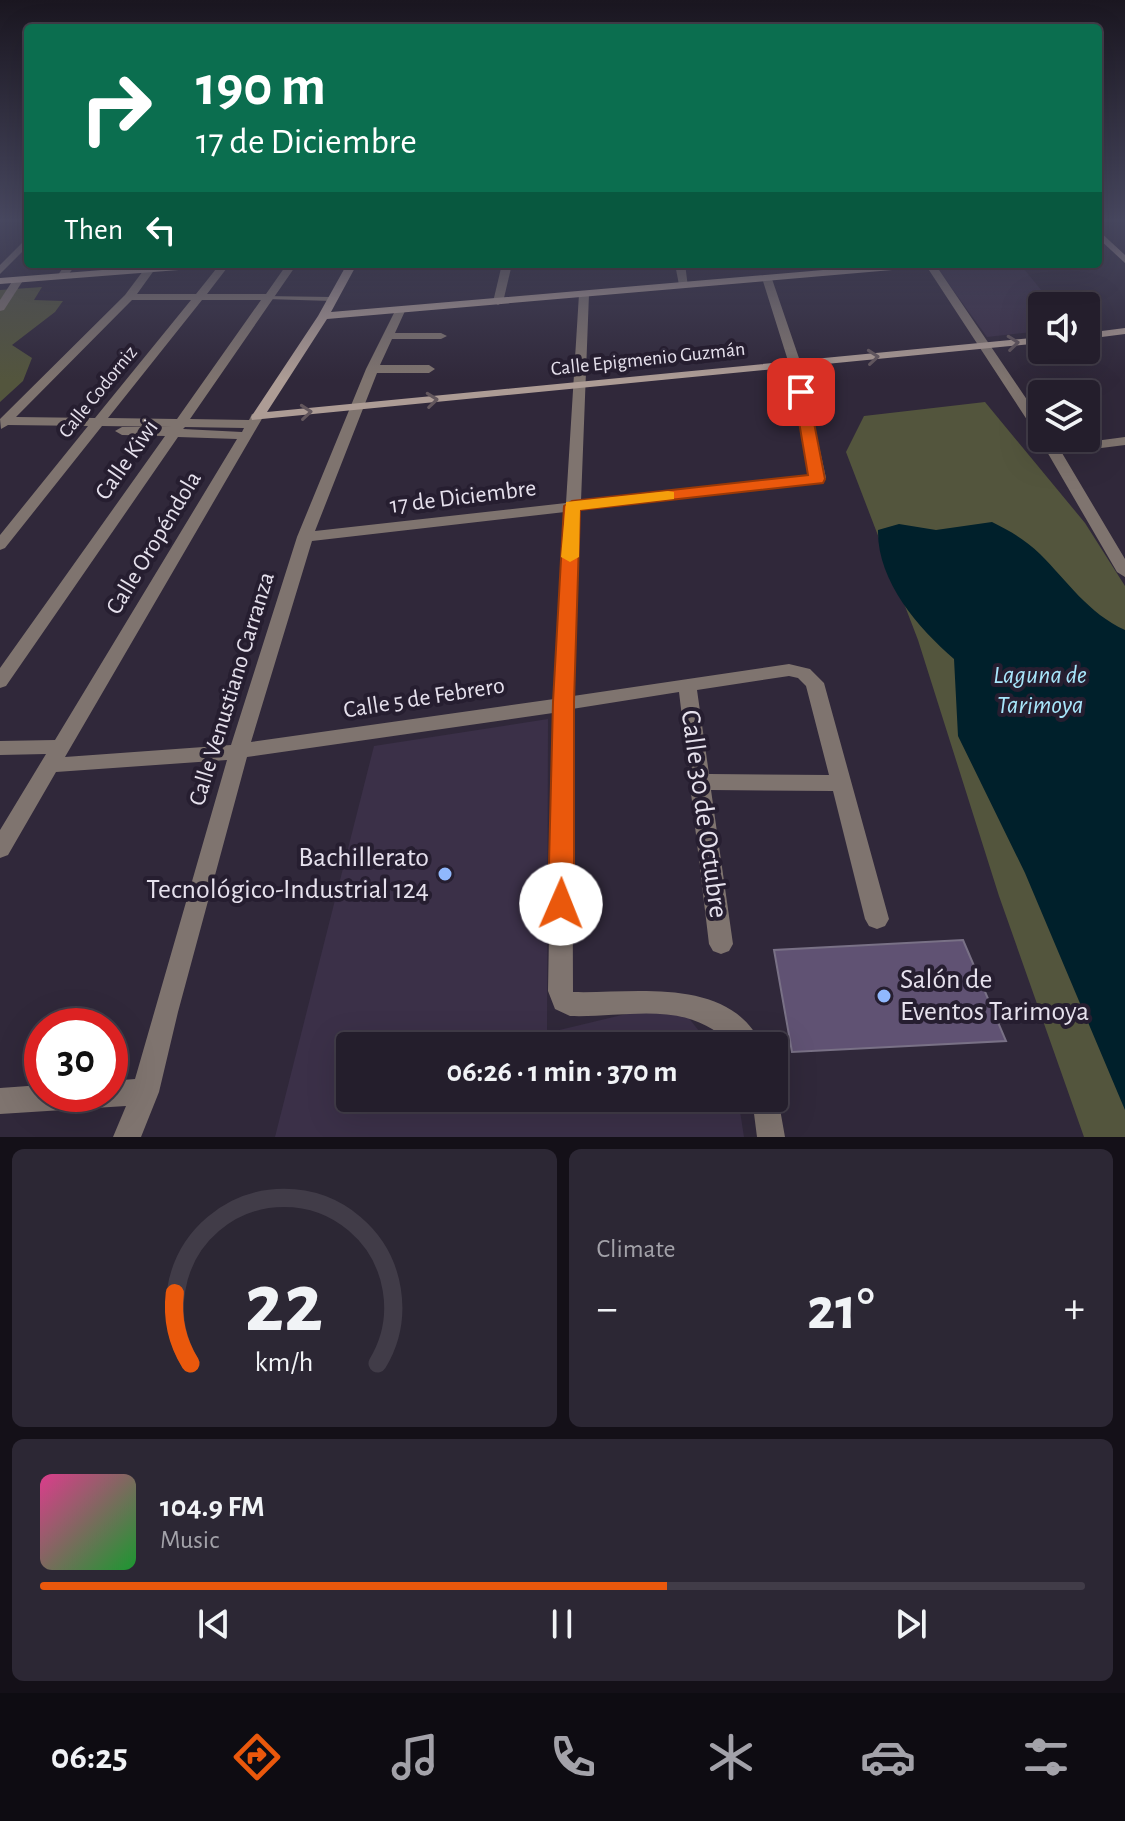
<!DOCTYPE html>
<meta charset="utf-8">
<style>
body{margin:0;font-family:"Alegreya Sans",sans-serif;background:#2c2734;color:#f1f3f6;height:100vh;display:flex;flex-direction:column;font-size:30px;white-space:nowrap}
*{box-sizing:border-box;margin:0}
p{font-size:26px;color:#a3a2a9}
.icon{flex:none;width:44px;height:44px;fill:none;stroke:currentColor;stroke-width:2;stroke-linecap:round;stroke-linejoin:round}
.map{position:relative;height:1137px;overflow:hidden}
.details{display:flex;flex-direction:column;gap:12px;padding:12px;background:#141018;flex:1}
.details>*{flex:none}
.banner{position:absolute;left:24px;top:24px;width:1078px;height:244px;border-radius:8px;box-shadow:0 8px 32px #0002,0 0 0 2px #413c48;background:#0b6e4f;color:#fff;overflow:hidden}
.tools{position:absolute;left:1028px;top:292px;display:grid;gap:16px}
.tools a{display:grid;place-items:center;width:72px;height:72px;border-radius:8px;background:#241e2c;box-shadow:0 8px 32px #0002,0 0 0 2px #413c48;font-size:40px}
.speed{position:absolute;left:24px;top:1008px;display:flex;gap:16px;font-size:40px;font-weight:700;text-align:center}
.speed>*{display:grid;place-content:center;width:104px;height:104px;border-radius:50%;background:#241e2c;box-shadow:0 8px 32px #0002,0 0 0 2px #413c48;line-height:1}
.speed .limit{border:12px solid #d22;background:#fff;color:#111}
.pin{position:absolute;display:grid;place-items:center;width:68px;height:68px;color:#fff;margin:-34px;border-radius:16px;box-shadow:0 4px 12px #0006}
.me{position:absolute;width:88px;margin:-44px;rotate:1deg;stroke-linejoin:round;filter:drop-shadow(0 0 6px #0008)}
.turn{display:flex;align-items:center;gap:28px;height:168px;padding:0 40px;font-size:36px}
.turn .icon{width:104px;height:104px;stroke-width:2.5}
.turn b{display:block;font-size:56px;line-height:68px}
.then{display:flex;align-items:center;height:76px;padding:0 40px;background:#0003;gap:16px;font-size:30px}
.big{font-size:60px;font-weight:700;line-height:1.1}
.details .card{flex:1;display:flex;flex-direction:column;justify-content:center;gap:12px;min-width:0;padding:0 28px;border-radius:12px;background:#2c2734}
.details .dial{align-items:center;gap:0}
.dial svg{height:208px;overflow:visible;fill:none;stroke:#413c48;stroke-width:7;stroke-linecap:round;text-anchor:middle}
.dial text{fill:#f1f3f6;stroke:none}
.song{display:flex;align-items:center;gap:24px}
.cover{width:96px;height:96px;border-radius:12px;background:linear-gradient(135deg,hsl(330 70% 55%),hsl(130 70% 35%))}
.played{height:8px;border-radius:4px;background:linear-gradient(90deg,#ea580c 60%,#413c48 60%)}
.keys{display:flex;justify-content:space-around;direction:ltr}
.heat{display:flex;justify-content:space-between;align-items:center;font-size:44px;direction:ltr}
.details .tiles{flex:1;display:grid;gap:12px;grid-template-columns:1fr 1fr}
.card:last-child{grid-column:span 2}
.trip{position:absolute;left:336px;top:1032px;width:452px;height:80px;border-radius:8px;background:#241e2c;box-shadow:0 8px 32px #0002,0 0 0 2px #413c48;font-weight:700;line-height:80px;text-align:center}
.menu{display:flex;height:128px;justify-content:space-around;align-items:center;background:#0e0c12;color:#a3a2a9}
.menu .icon{width:56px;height:56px}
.menu .on{color:#ea580c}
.menu b{font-size:36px;color:#f1f3f6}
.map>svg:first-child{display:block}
.built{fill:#3b3048}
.green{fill:#53553d}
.water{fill:#00202b}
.building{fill:#605273;stroke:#797186;stroke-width:2}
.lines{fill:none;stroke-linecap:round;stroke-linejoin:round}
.lane{fill:#7f746f;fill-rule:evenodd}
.street{fill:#7f746f;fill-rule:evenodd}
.secondary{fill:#ad9c95;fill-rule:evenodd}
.oneway{stroke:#63575d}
.route{fill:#ea580c;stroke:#983908;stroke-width:2}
.slow{fill:#f59e0b}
.poi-dot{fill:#90b8fd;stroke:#261e30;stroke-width:3}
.labels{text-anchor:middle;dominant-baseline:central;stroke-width:8;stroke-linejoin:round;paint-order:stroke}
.far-street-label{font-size:20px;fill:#e6e1ed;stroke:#261e30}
.street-label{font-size:24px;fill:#e6e1ed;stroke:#261e30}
.water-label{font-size:26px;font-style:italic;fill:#a8e6fb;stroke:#261e30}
.near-street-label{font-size:28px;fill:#e6e1ed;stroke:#261e30}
.near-poi-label{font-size:28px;fill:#e6e1ed;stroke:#261e30;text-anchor:end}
</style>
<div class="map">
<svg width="1125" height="1137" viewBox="0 0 1125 1137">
<rect width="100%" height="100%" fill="#30283a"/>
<g class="built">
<polygon points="1020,264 1054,306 1042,306 1042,331 987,337 935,265"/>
<polygon points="548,719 547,1033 676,1002 711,1046 350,1046 350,1098 738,1098 744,1137 275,1137 374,746"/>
</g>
<g class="green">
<polygon points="42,287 34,300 63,301 55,312 12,345 32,358 23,381 0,402 0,290"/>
<polygon points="985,402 1085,523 1125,586 1125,1137 1084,1137 999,896 918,640 846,452 864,416"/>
</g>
<path class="water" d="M992 522C1010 531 1026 540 1040 554 1068 582 1088 613 1125 630V1110L1025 873 958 736 954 659C918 628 877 581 878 530L899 524 936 530Z"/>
<polygon class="building" points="963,940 1006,1041 792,1052 774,950"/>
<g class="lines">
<polygon class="lane" points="264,296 332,297 335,299 332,301 266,299 264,298"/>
<g class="street">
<polygon points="28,237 28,246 0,274 0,265"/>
<polygon points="66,264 76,264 66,278 58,278 57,276"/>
<path d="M220 264H230L207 294H266L287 264H297L190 419 249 420 252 414 257 413 263 417 65 757 231 745 297 537 366 369 396 309 405 311 395 333H441L447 336 441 339H392L380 365H429L435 369 429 373H377L315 531 566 503 579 294 584 291 589 294 581 501 811 475 789 364 762 278 771 276 801 364 826 478 819 482 580 510 573 696 789 664 810 669 824 683 889 919 885 926 877 929 869 926 865 919 833 791 711 790 733 944 729 951 721 954 713 951 709 944 679 692 572 709 573 992C633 994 731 975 762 1046H732C689 998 628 1018 570 1016L555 1009 548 991 553 713 247 757 178 1012 159 1092 141 1137H113L126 1106 0 1114V1088L42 1085V1094H110V1081L135 1079 227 760 56 772 8 855 0 858V830L46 754 0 755V741L55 740 237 439 178 437 6 686 0 688V668L165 436 122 435 115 431 122 427H171L102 426 5 548 0 550V535L88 426 8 425 1 429 0 419 125 295 146 267 155 269 137 294H196ZM132 300H191L95 418 16 417ZM202 300H261L177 419 108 418ZM185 427 244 428 242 432 183 429ZM565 512 554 699 251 742 312 541ZM789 676 798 678 806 686 829 775 709 774 697 690Z"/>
<polygon points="502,264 512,264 503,302 498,305 493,302"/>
<polygon points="675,264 685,264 688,287 679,285"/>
<polygon points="925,264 935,264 1042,422 1042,438 1053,438 1057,446 1125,437 1125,445 1062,453 1125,559 1125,577 1117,572 1039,438 1041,436 1035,432"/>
<polygon points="15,277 24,279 4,310 0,311 0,300"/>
<polygon points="774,1088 778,1098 785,1137 757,1137 752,1098 774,1098"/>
</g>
<g class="secondary">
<polygon points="1098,230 1125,255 1125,263 1098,238"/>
<polygon points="179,264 222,264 217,267 0,284 0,278"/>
<polygon points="347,264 357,264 331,312 893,264 932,264 927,267 327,319 267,412 1042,337 1042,343 252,420 251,417 318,316"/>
<polygon points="1125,328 1125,334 1086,339 1086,333"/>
</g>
</g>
<defs><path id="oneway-chevron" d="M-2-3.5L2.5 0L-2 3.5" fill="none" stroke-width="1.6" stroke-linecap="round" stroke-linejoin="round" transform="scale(2)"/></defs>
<g class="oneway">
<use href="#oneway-chevron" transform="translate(1013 343) rotate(-6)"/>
<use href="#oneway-chevron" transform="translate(873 357) rotate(-5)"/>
<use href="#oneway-chevron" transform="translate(432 400) rotate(-6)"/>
<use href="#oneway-chevron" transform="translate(306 412) rotate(-5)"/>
</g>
<linearGradient id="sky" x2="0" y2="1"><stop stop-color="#1a1620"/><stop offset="0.58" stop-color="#484860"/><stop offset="1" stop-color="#484860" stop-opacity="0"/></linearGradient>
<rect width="1125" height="380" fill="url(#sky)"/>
<polygon class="route" points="801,388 808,392 825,479 823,483 580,510 574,702 574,904 570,912 561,915 551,912 548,904 553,702 564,506 572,501 808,475 794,392"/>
<polygon class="slow" points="668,491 674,492 674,499 580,510 579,557 570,562 561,557 566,502"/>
<g class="poi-dot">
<circle cx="445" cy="874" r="8"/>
<circle cx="884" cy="996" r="8"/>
</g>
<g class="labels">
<g class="far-street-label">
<text transform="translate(648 359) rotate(-6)">Calle Epigmenio Guzmán</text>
<text transform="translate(98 392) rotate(-51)">Calle Codorniz</text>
</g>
<g class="street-label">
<text transform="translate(127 460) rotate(-55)">Calle Kiwi</text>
<text transform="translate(463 497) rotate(-7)">17 de Diciembre</text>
<text transform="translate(154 543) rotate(-59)">Calle Oropéndola</text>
<text transform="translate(232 689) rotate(-73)">Calle Venustiano Carranza</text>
<text transform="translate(424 698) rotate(-9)">Calle 5 de Febrero</text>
</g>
<g class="water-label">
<text x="1040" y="675">Laguna de<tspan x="1040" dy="30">Tarimoya</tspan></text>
</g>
<g class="near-street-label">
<text transform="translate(704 814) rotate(82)">Calle 30 de Octubre</text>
</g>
<g class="near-poi-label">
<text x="429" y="858">Bachillerato<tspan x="429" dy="32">Tecnológico-Industrial 124</tspan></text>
<text x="900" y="980" text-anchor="start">Salón de<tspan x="900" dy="32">Eventos Tarimoya</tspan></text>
</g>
</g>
</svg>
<div class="tools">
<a><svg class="icon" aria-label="sound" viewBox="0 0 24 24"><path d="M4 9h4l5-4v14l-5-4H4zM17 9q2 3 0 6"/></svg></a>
<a><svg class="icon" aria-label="layers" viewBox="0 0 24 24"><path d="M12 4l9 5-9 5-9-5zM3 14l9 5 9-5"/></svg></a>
</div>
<div class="speed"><div class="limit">30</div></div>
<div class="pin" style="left:801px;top:392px;background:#d93025"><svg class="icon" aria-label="arrive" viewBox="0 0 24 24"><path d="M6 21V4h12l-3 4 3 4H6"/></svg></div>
<svg class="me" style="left:561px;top:904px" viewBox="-20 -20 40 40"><circle r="19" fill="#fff"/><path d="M0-13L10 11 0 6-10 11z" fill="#ea580c"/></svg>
<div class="trip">06:26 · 1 min · 370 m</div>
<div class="banner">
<div class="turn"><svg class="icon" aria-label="right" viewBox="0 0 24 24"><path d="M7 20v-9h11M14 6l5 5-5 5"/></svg><div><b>190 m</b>17 de Diciembre</div></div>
<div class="then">Then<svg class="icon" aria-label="left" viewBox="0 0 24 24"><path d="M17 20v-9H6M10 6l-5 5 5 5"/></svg></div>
</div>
</div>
<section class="details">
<div class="tiles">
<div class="card dial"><svg viewBox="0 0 100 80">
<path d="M14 69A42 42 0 1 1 86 69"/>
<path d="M14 69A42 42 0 0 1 8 42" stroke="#ea580c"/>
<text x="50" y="56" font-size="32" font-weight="700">22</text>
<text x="50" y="72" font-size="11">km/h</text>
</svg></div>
<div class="card"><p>Climate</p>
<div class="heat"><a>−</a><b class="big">21°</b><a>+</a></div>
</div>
<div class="card">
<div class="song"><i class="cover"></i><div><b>104.9 FM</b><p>Music</p></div></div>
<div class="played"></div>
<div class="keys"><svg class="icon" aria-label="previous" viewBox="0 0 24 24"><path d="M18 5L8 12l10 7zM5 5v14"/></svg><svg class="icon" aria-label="pause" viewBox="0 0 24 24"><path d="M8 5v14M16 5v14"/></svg><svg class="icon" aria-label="next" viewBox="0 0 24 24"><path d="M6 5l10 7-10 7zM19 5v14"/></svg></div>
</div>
</div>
</section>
<nav class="menu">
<b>06:25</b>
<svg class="icon on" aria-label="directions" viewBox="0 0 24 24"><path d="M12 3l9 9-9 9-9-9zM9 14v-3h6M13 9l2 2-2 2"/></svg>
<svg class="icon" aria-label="music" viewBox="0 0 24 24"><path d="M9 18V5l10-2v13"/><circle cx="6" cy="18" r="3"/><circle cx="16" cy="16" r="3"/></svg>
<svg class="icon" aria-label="phone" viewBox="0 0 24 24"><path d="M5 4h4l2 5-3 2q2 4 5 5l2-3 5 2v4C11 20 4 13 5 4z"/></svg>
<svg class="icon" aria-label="climate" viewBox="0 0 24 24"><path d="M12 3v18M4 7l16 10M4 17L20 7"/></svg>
<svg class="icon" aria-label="car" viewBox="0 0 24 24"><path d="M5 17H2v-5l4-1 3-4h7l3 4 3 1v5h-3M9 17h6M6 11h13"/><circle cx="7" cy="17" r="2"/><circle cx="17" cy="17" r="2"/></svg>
<svg class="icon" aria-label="filters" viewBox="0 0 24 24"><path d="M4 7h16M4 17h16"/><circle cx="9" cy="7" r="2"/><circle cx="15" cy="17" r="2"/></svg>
</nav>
